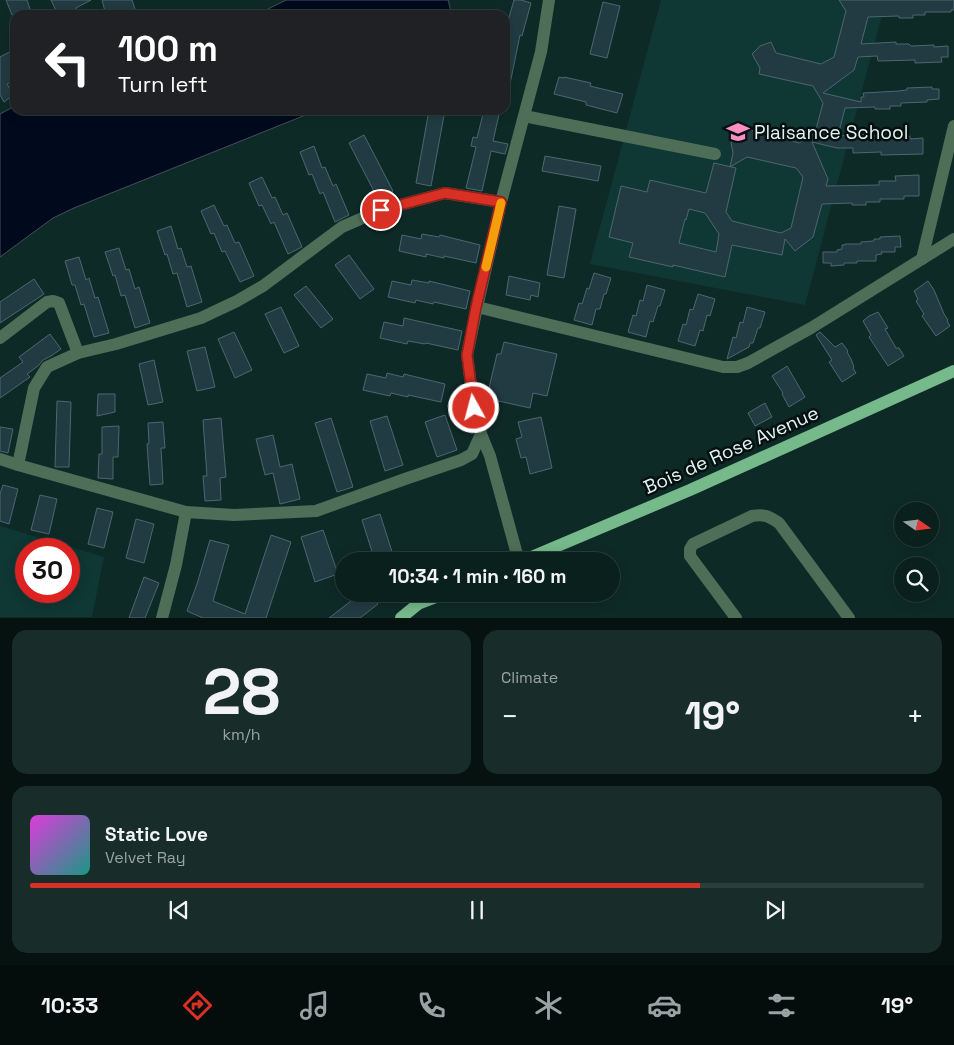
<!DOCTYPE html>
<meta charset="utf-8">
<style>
body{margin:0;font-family:"Space Grotesk",sans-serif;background:#182d2a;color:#f1f3f6;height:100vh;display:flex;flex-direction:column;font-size:19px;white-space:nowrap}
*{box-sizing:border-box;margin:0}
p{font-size:16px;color:#99a3a4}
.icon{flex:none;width:28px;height:28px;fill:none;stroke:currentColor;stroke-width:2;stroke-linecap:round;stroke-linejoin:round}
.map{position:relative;height:618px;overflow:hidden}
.drawer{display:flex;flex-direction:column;gap:12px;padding:12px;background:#061210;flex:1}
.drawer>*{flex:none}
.hud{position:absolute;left:10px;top:10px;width:500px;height:105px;border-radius:15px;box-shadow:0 2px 12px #0003,0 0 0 1px #2a3e3b;background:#202124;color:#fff;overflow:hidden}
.needle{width:32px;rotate:104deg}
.controls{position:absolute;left:894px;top:502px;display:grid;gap:10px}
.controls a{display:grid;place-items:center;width:45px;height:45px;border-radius:50%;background:#0a201d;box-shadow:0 2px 12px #0003,0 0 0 1px #2a3e3b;font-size:25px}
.speed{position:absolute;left:15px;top:538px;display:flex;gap:10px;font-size:25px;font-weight:700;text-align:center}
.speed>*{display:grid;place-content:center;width:65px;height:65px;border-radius:50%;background:#0a201d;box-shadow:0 2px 12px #0003,0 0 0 1px #2a3e3b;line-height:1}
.speed .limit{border:8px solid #d22;background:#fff;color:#111}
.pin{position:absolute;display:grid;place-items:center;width:42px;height:42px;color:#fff;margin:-21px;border:2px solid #fff;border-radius:50%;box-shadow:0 1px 5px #0007}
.me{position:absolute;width:55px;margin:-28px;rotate:353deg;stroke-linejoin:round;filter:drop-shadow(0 0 4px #0008)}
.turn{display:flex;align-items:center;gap:18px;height:105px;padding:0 25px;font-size:22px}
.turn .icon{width:65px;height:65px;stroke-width:2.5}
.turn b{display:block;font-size:35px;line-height:42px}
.big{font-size:38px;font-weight:600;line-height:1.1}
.drawer .tile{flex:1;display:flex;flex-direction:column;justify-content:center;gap:8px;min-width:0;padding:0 18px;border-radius:15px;background:#182d2a}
.drawer .dial{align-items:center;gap:0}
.dial b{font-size:65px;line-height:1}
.song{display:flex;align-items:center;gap:15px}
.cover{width:60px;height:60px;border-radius:8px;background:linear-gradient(135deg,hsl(300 70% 55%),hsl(170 70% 35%))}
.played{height:5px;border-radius:2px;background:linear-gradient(90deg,#d93025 75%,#2a3e3b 75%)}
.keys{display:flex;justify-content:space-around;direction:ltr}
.heat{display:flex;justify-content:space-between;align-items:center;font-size:28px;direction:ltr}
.drawer .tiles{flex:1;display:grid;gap:12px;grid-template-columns:1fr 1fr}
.tile:last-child{grid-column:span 2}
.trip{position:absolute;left:335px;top:552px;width:285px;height:50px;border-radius:25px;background:#0a201d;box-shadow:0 2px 12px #0003,0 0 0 1px #2a3e3b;font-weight:600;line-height:50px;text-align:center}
.dock{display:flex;height:80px;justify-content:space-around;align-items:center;background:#040d0c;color:#99a3a4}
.dock .icon{width:35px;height:35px}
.dock .selected{color:#d93025}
.dock b{font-size:22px;color:#f1f3f6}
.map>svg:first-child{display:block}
.built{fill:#0f3734;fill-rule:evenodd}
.water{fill:#000a1c;stroke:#44505c}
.building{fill:#223b43;stroke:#4c676f;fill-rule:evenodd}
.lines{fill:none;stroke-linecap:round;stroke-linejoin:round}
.street{stroke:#4f6e58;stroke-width:12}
.primary{stroke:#76b98b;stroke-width:12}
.route-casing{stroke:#8d1f18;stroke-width:12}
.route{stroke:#d93025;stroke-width:9}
.slow{stroke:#f59e0b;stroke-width:9}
.labels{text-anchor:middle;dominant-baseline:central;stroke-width:5;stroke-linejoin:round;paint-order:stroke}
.poi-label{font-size:19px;fill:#e4f4f2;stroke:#05100f;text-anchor:start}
.street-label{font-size:19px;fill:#e4f4f2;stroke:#05100f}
</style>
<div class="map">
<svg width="954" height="618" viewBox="0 0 954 618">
<rect width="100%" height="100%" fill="#0e2a27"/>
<g class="built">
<polygon points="661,0 886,0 805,305 590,264"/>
<path d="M0 526 104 557 92 617H0ZM26 549H69V591H26Z"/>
</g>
<g class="water">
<polygon points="286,0 448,0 452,15 256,15"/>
<polygon points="15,106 15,110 318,110 74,208 53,218 0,257 0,114"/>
</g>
<g class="building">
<polygon points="6,0 27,0 32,15 12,15"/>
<polygon points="51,0 91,0 76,8 79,15 58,15"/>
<polygon points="102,0 132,0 137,15 106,15"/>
<polygon points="514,0 521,0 531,3 522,36 520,35 510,84 505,83 505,31"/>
<path d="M839 0H954V10H951V12H925V15H913V18H899V16L868 17 861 44 896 42V44H909L911 46 934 45V47L948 46V57H941L942 62 915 63V60L878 61 877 56 858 57 854 70 823 93 861 102V97H864L863 93 899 91 907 90V88L932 87V89H939V99L927 100V102L901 103V106H890V109H875V107L845 108 838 136 872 134V136L886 135V137L910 136V139L923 138V154L881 155V152L853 153V148H837L812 142 828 179 826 186 879 185V181H896L895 176 919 175V196H904V199H880V202H866V205H852V203L822 204 813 237 795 251 785 239 782 255 732 245 725 277 673 265V267L629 257 633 243 609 237 621 186 647 192 650 180 706 193 714 163 736 168 726 212 732 221 781 233 791 228 803 177 796 168 747 157 730 167 733 153 731 142 745 135 746 129 799 143 815 133 823 103 813 86 759 74 760 68 752 54 760 46 771 42 776 53 821 64 834 57 846 11ZM689 209 705 213 719 234 716 252 679 243 685 219 686 220Z"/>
<polygon points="603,2 620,6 607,58 590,54"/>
<polygon points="15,49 15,79 7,84 13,95 4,102 0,95 0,57"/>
<polygon points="559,77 564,78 564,77 591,83 590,86 623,94 617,113 586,105 586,102 554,94"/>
<polygon points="429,110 445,110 431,186 416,183"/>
<polygon points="484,110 500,110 493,141 508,144 505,154 491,151 482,191 466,188 476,147 471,146 473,137 477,138"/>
<polygon points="364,135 393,191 378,199 349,143"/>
<polygon points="314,146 322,168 325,167 333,186 336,184 349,215 335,222 323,192 320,194 312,174 309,175 300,152"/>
<polygon points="545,156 601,166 598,181 542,171"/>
<polygon points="262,177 272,198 275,197 283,215 287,213 302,247 288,254 274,222 271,224 262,205 259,206 249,183"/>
<polygon points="214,205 224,226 227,225 235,243 239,242 254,276 240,282 225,251 222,252 214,233 211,234 201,211"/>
<polygon points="559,206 576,209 564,278 547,275"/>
<polygon points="171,226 178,249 181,248 187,267 191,266 202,302 187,307 177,273 173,274 167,254 165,255 157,231"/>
<polygon points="422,234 439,237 440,235 480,245 476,263 444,256 444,258 426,254 426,257 399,251 402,235 421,239"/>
<polygon points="900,236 901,247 895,247 895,252 881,252 882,254 876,255 876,261 857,261 857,263 844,263 844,265 831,266 831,263 823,263 823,252 837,252 837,250 842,249 842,245 845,245 845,244 861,244 861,242 874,241 874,239 880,239 880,237"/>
<polygon points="119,248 126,270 129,269 135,289 139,287 150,323 135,328 125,295 121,296 115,275 113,276 105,252"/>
<polygon points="349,255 374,289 360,299 335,265"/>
<polygon points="79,257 86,280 89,278 95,298 98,297 109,333 94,337 84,304 81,305 75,285 72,285 65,261"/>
<polygon points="594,273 611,278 606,294 604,294 600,309 596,309 592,325 574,320 579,303 582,304 587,288 589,289"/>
<polygon points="509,276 540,283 538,297 531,295 530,300 506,295"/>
<polygon points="34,279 44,294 0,323 0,302"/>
<polygon points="412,280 429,283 429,281 470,291 466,309 434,302 433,304 416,300 415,303 388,297 392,281 411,285"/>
<polygon points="928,281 934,290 944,314 948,320 947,321 950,326 936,336 922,316 924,314 916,301 918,299 914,291"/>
<polygon points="647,285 665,290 660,306 658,306 653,322 650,321 646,337 628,332 633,315 636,316 640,300 643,301"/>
<polygon points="306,286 333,319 321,328 294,295"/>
<polygon points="698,294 715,299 710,316 707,315 703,331 700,330 695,346 678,341 683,324 686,325 690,309 693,310"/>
<polygon points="281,307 299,346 284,353 265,314"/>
<polygon points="747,307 765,312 760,328 758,328 753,343 750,343 749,347 727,359 733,337 736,338 740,322 743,323"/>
<polygon points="878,312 888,328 885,329 896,348 899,348 904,356 888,366 869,337 871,335 863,321 869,316"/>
<polygon points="404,318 462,331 458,350 426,343 425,344 408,341 407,344 380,338 384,322 403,326"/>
<polygon points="234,332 252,370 235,378 218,339"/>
<polygon points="820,332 835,347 842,343 848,351 847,352 851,359 854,367 853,368 856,373 842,382 829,362 832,360 816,335"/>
<polygon points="50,334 61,349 51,356 43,360 38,366 27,374 30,377 0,398 0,378 23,362 19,357"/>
<polygon points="504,342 557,354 547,396 533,393 530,408 485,398 487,387 489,388 497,354 501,354"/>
<polygon points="205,347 215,387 197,391 187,351"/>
<polygon points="154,360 163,402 148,405 139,364"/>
<polygon points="787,366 805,397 789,407 782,394 783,393 772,376"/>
<polygon points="387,373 403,377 404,374 445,384 441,402 408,395 408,397 391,393 390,396 363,390 367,374 386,378"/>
<polygon points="98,394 115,394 115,412 97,416"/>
<polygon points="57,401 71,402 69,467 55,467"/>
<polygon points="765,403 772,417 755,426 748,413"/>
<polygon points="445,415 457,450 437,457 425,422"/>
<polygon points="387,416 403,465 385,471 370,421"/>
<polygon points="541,417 552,468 530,474 526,457 521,458 516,439 522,437 518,422"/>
<polygon points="221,418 226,477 220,478 221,500 205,501 203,476 207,476 203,420"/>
<polygon points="331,418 353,487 337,492 315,423"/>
<polygon points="163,422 165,448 161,448 163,484 150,485 147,444 149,443 148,423"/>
<polygon points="119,426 118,457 113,457 113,479 98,478 99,454 102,454 102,427"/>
<polygon points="0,427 13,429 8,453 0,451"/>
<polygon points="273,435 280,467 292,464 300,499 280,504 273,473 265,475 256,439"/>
<polygon points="3,485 18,489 9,524 0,521 0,494"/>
<polygon points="40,495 57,499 49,534 31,530"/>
<polygon points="97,508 113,512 104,548 88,544"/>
<polygon points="380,514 395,561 375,561 362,520"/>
<polygon points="136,519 154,524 144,563 126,558"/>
<polygon points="323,530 338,574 315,582 301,537"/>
<polygon points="271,535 291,542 266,618 203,618 187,611 197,584 210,540 229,545 213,601 245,614"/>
<polygon points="144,577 159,583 145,618 129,618"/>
<polygon points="360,594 370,594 378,604 360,618 329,618"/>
</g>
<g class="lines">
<g class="street">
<polyline points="524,116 715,154"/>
<polyline points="501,202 445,193 381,210 342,227 263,286 237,301 201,318 116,344 78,353 47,367 34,388 18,465 186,512 234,515 316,511 405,479 461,460 472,454 481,434 474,407 467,355 477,307 501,202 541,52 549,0"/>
<polyline points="922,259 954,126"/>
<polyline points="477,307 723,367 737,367 748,363 811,328 954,239"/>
<polyline points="0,338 47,302 53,301 59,303 78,353"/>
<polyline points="481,434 490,456 518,558"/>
<polyline points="0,459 18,465"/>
<polyline points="162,618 176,565 186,512"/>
<path d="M736 618 690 556V549L693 544 752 516C765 514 768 516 779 523L849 618"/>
</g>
<g class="primary">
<polyline points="522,561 690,490 954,371"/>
<polyline points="401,618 418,604 444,594"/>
</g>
</g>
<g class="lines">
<defs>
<polyline id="route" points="381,210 445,193 501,202 476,307 467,355 474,408"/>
</defs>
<use href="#route" class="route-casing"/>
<use href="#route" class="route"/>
<polyline class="slow" points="486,267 501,203"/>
</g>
<defs>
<symbol id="school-bare" viewBox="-9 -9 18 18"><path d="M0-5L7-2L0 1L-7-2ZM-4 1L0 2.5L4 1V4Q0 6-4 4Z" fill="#fb8fc4" stroke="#05100f" stroke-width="2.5" paint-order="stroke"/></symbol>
</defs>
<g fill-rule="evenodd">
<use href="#school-bare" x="722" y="116" width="32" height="32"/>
</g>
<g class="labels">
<g class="poi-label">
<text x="754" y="132">Plaisance School</text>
</g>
<g class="street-label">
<text transform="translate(731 450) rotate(-24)">Bois de Rose Avenue</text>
</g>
</g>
</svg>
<div class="controls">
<a><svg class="needle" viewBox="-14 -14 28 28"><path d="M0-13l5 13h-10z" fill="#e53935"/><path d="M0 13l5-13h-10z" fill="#99a3a4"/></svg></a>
<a><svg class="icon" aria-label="search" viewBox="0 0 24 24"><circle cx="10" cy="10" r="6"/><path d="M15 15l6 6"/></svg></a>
</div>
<div class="speed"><div class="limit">30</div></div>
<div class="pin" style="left:381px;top:210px;background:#d93025"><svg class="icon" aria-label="arrive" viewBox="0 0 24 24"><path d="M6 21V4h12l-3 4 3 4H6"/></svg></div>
<svg class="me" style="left:474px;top:408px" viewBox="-20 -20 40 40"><circle r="17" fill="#d93025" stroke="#fff" stroke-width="3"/><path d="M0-11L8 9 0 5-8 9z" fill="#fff"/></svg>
<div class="trip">10:34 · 1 min · 160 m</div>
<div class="hud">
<div class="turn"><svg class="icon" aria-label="left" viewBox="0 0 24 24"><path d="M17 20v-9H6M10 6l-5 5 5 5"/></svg><div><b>100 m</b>Turn left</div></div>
</div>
</div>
<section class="drawer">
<div class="tiles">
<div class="tile dial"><b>28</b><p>km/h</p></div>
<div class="tile"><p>Climate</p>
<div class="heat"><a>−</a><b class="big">19°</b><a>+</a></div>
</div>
<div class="tile">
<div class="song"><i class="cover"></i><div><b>Static Love</b><p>Velvet Ray</p></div></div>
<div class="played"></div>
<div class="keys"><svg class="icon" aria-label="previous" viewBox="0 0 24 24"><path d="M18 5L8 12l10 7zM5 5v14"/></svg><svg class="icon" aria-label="pause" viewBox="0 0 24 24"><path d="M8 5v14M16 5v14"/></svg><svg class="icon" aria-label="next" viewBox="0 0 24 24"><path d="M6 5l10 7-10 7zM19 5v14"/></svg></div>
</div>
</div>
</section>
<nav class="dock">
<b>10:33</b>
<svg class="icon selected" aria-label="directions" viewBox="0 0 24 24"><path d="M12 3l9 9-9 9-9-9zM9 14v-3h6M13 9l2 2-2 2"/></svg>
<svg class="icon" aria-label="music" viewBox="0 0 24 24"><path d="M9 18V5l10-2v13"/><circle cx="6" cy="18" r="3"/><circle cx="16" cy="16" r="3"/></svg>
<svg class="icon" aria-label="phone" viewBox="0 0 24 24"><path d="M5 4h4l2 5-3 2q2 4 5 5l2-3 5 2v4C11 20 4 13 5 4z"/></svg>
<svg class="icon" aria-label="climate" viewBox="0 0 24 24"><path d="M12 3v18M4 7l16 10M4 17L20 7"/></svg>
<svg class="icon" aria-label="car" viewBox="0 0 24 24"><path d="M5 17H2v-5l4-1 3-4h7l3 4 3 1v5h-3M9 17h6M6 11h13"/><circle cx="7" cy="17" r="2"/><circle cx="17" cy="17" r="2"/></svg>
<svg class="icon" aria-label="filters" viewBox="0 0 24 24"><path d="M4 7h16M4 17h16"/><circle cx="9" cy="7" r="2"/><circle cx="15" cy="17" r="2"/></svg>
<b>19°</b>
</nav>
